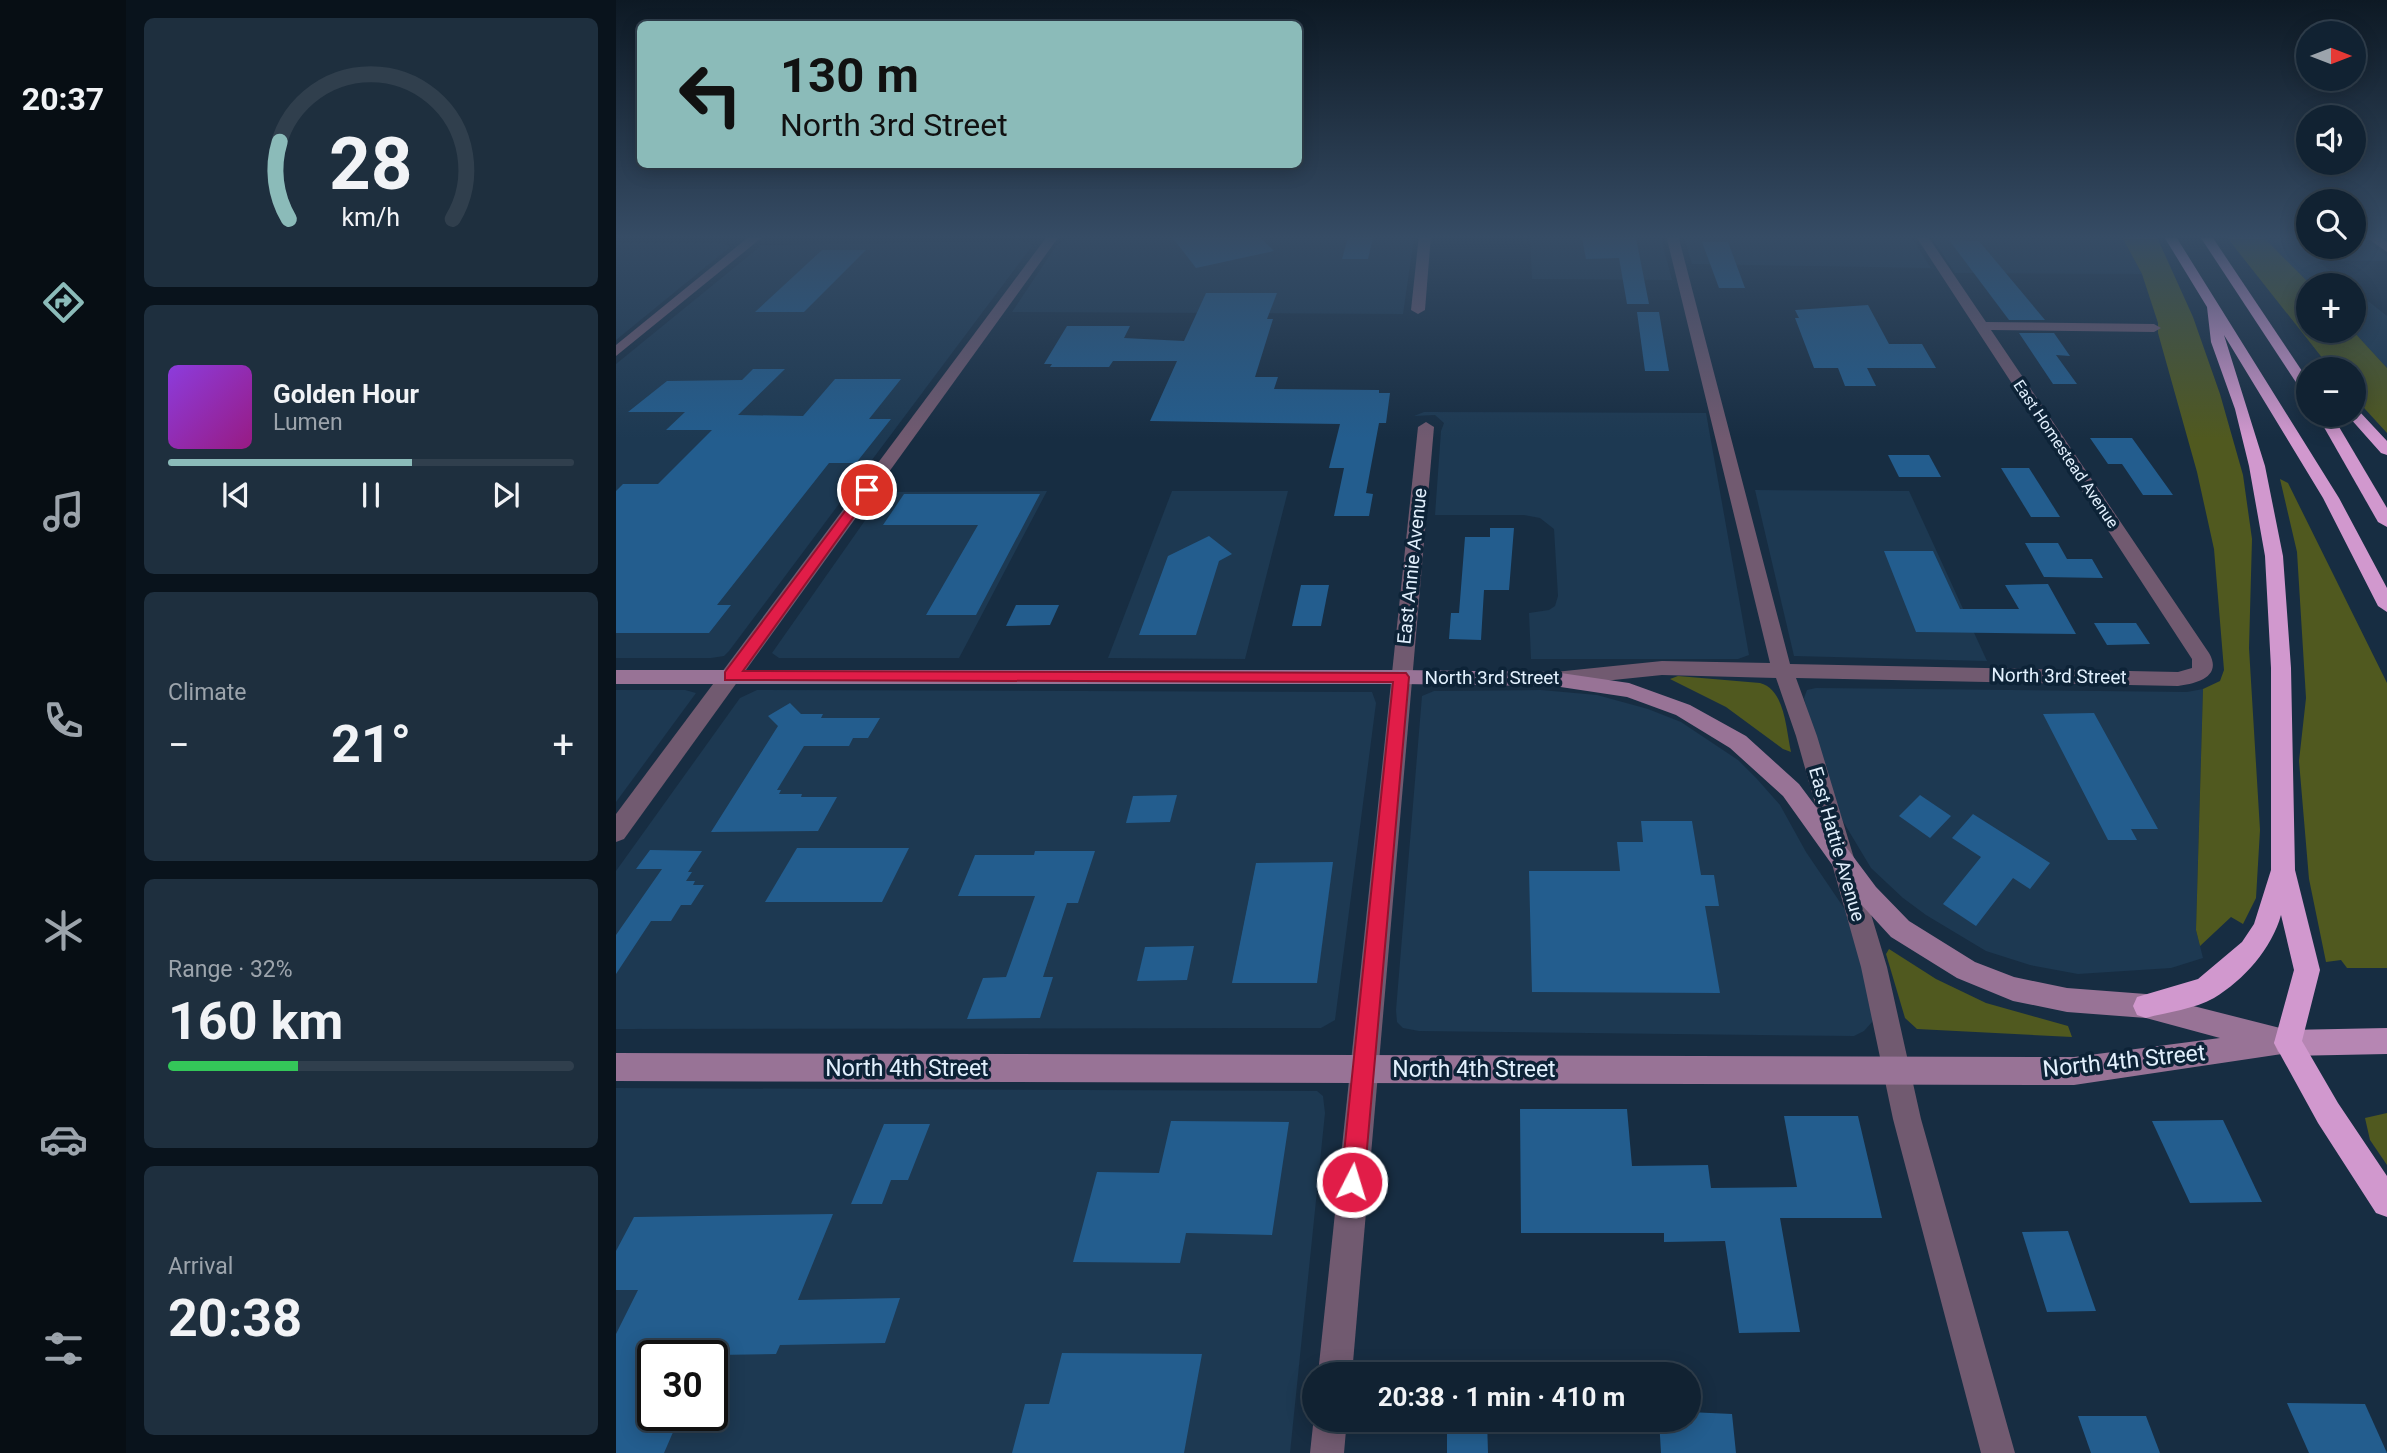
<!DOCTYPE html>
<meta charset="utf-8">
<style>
body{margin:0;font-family:Roboto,sans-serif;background:#1e2f3e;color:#f1f3f6;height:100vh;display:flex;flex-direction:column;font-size:26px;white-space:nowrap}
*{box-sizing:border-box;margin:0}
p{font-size:23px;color:#9ca4ac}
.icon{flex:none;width:38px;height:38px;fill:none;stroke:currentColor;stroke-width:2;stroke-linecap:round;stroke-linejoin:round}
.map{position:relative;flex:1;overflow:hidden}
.side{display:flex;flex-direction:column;gap:18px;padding:18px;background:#09131c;width:490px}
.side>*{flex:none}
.hud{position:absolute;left:21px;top:21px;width:665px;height:147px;border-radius:10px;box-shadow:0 4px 18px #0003,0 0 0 2px #303f4d;background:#8bbbb9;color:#111;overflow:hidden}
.needle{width:46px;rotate:90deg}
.fabs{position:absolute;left:1680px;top:21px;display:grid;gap:14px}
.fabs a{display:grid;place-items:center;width:70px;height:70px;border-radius:50%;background:#112232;box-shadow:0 4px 18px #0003,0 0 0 2px #303f4d;font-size:35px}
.speed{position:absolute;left:21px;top:1340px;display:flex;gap:14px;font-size:35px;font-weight:700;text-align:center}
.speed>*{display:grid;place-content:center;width:91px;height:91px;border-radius:50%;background:#112232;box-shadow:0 4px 18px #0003,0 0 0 2px #303f4d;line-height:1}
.speed .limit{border:4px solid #111;border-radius:10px;background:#fff;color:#111}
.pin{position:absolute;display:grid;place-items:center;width:60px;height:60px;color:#fff;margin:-30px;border:4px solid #fff;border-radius:50%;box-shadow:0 2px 7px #0007}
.me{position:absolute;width:77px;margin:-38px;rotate:5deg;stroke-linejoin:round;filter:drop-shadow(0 0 5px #0008)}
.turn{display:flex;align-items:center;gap:24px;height:147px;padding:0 28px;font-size:32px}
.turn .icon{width:91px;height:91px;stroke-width:2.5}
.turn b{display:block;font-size:49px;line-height:60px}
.big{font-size:52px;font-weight:700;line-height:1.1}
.side .widget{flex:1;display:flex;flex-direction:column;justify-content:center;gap:10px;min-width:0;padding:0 24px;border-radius:10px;background:#1e2f3e}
.side .dial{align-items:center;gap:0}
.dial svg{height:182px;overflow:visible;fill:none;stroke:#303f4d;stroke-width:7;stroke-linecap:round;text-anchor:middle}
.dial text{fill:#f1f3f6;stroke:none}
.song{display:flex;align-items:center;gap:21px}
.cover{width:84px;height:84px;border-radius:10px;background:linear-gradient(135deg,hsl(270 70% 55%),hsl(310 70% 35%))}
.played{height:7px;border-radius:4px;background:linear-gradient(90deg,#8bbbb9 60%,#303f4d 60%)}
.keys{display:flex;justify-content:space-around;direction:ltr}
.heat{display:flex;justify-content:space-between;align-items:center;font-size:38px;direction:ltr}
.charge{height:10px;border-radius:5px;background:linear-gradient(90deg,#34c759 32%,#303f4d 0)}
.trip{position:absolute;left:686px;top:1362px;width:399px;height:70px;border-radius:35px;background:#112232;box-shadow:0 4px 18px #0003,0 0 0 2px #303f4d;font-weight:700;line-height:70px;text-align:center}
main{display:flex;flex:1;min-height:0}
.tabs{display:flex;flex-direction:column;width:126px;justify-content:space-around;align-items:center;background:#070e14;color:#9ca4ac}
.tabs .icon{width:49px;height:49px}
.tabs .selected{color:#8bbbb9}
.tabs b{font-size:32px;color:#f1f3f6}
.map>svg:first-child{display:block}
.built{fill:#1d3952;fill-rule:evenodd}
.green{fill:#50591f}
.building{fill:#235d8e}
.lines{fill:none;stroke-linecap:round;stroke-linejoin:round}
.street{fill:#715a70;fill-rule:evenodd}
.secondary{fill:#987396;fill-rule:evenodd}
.primary{fill:#b686b3;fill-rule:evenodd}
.highway{fill:#d198ce;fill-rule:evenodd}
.route{fill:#e11d48;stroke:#92132f;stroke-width:2}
.labels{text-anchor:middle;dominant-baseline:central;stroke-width:7;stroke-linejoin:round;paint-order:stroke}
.far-street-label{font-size:16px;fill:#e2f0fd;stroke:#0d2337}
.street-label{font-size:19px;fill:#e2f0fd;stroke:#0d2337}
.near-street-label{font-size:23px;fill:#e2f0fd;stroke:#0d2337}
</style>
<main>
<nav class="tabs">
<b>20:37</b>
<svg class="icon selected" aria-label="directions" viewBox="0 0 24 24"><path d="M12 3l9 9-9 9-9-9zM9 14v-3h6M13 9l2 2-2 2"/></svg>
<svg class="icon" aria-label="music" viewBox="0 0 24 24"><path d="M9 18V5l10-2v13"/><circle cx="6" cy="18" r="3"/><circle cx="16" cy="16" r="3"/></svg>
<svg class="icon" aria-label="phone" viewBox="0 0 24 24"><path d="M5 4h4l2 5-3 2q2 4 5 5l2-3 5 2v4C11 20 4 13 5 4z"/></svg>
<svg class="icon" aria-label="climate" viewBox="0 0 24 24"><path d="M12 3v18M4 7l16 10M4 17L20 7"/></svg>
<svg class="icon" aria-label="car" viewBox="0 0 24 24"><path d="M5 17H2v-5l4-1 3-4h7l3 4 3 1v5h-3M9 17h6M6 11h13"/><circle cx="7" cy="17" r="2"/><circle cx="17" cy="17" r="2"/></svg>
<svg class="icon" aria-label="filters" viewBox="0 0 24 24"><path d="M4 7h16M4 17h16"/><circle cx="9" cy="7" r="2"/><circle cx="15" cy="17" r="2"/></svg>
</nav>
<section class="side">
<div class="widget dial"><svg viewBox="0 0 100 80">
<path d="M14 69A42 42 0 1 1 86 69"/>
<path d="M14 69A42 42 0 0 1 10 35" stroke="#8bbbb9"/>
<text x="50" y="56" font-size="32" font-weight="700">28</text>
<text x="50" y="72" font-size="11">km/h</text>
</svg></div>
<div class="widget">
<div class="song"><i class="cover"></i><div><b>Golden Hour</b><p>Lumen</p></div></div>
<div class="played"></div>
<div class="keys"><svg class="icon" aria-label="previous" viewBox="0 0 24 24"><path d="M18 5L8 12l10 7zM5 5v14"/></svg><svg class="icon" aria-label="pause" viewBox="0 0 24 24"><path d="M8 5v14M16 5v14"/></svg><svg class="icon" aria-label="next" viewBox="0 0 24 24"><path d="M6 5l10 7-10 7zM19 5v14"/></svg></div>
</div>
<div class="widget"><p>Climate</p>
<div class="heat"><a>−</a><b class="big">21°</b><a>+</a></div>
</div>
<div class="widget"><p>Range · 32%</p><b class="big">160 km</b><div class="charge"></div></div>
<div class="widget"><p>Arrival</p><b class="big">20:38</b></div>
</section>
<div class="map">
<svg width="1771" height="1453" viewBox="0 0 1771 1453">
<rect width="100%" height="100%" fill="#172d42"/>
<g class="built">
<polygon points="474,235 798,235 798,238 787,314 396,312 440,246 451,239"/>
<polygon points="914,235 1044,235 1056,280 916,279"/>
<polygon points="1067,235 1294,235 1315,268 1076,264"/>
<polygon points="1314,235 1505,235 1526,274 1339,273"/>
<polygon points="1645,235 1692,235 1692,247 1738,247 1738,235 1741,235 1771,256 1771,261 1702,261 1732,285 1695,285"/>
<polygon points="403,241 414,242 416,246 113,651 108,656 95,658 0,658 0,364 146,245"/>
<polygon points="0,243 106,243 114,247 0,340"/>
<polygon points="1738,290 1771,316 1771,368 1737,331"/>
<polygon points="808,412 1090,413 1133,655 1122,659 915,659 913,613 933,610 939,606 942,596 938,529 924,518 908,515 819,515 825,431 828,423 819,415 798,416"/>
<polygon points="1139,490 1293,491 1371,661 1178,656"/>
<polygon points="431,491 343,658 163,658 156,653 269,492"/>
<polygon points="556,491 672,491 629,659 492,658"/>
<polygon points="1200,688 1571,692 1587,689 1580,930 1587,958 1555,968 1462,974 1414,965 1370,951 1310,915 1287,898 1255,868 1216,803 1188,698 1191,690"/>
<polygon points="0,690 69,690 80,693 0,802"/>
<polygon points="141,690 756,692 760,703 719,1020 705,1028 0,1029 0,871 124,698"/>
<polygon points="925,690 981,695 1032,709 1065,722 1122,760 1141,779 1164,805 1190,852 1232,914 1258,1012 1256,1022 1248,1031 1238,1036 803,1031 787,1028 781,1022 780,1010 806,696 818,691"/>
<path d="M0 1088 701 1091 707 1096 709 1113 674 1453H0ZM37 1356H96V1416H37Z"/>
</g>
<g class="green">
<polygon points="1505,235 1540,235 1577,317 1604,394 1627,475 1636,539 1633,648 1644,830 1640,898 1627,924 1615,917 1584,946 1580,930 1587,689 1604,681 1608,670 1598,549 1581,472 1542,333 1542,323 1526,274"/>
<polygon points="1609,235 1645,235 1695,285 1692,285 1692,331 1737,331 1771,368 1771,433 1738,397 1738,369 1715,369"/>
<polygon points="1664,479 1672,483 1771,683 1771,968 1731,968 1725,960 1710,962 1693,879 1683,761 1690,698 1681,552"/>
<path d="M1062 676 1144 683C1169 689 1170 730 1175 752L1167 749 1110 707 1054 679Z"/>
<polygon points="1273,949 1320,979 1370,1003 1452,1026 1456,1037 1301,1029 1289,1018 1270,954"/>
<polygon points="1771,1113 1771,1165 1754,1140 1749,1118"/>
</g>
<g class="building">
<polygon points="587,235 642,235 658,251 580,268 556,237"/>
<polygon points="732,238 757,238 752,259 726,259"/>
<polygon points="966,238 1020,238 1033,304 1011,304 1003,258 970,259"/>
<polygon points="1333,240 1363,241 1429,320 1393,320"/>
<polygon points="1086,242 1112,242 1129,288 1103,288"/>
<polygon points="206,250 250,250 188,312 139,312"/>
<polygon points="590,293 661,293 651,319 657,319 639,377 662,377 658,389 763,390 763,393 774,393 770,423 763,423 750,493 757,494 753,516 718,516 728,468 713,468 724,424 534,421 561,361 497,361 493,367 434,367 436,364 428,364 451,326 514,326 508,338 568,341"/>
<polygon points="1252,305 1273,344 1306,344 1320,368 1251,368 1260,386 1229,386 1222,368 1198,368 1179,318 1183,318 1179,310"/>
<polygon points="1021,312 1043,312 1053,371 1029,371"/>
<polygon points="1403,333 1438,333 1454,356 1440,355 1461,384 1437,384"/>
<polygon points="137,369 169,369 122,415 187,416 219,379 285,379 253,419 275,419 240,463 213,463 101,605 115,605 93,633 0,633 0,491 7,484 42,484 96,430 50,430 69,412 12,412 51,381 126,380"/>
<polygon points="1474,438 1516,438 1557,495 1527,495 1506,464 1492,464"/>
<polygon points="1272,455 1313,455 1325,477 1283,477"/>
<polygon points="1385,468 1413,468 1444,517 1415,517"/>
<polygon points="288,494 424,494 360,615 310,615 362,525 267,525"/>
<polygon points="874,528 898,528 893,590 868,590 865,640 833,639 835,613 843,613 849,537 874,537"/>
<polygon points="593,536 616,554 603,561 580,635 523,635 552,556"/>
<polygon points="1409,543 1442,543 1451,559 1476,559 1487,578 1428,577"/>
<polygon points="1268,551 1317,551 1344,609 1403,609 1389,585 1432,584 1460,634 1300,632"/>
<polygon points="685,585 713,585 705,626 676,626"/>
<polygon points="400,605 443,605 434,625 390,626"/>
<polygon points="1478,623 1520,623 1534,644 1491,645"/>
<polygon points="174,703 185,714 207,714 205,718 264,718 252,738 237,738 233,746 188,746 161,790 165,790 163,794 186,794 185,797 221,797 202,831 95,832 162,726 152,716"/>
<polygon points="1478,713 1542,829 1515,829 1521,840 1492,840 1427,714"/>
<polygon points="561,795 554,822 510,823 517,796"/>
<polygon points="1304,795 1335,816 1314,838 1283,816"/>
<polygon points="1357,814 1434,863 1414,889 1397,878 1360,926 1327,904 1365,857 1336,838"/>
<polygon points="1025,821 1076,821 1085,875 1098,875 1103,906 1089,906 1104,993 916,992 913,871 1004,871 1001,842 1027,842"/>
<polygon points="181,848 293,848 266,902 149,902"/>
<polygon points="34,850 86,851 72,872 76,872 70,881 79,881 77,885 88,885 75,905 65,905 55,921 35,921 0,974 0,935 46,869 20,869"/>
<polygon points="419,851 479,851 462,903 451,903 427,977 437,977 424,1018 351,1019 367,978 390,977 419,896 342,896 359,855 418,855"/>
<polygon points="717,862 701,983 616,983 640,863"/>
<polygon points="578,946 571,980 521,981 529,947"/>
<polygon points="904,1109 1011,1109 1016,1166 1092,1165 1095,1188 1181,1187 1168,1116 1242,1116 1266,1218 1164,1218 1184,1332 1123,1333 1109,1241 1048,1242 1048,1233 905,1233"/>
<polygon points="1607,1120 1646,1202 1574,1203 1536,1121"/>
<polygon points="555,1121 673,1122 656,1235 570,1233 564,1263 457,1262 481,1172 543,1173"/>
<polygon points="268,1124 314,1124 292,1180 275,1180 266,1204 235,1204"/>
<polygon points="217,1214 182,1300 284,1298 269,1343 164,1345 160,1354 37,1356 37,1416 64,1416 48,1453 0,1453 0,1334 22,1290 0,1290 0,1251 18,1217"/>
<polygon points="1452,1231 1480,1311 1431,1312 1406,1232"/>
<polygon points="446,1353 586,1354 568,1453 396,1453 409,1404 433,1404"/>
<polygon points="1671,1403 1749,1404 1771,1453 1693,1453"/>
<polygon points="1073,1412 1116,1414 1120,1453 1045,1453 1043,1419 1073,1419"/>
<polygon points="1462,1416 1530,1416 1544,1453 1475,1453"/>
<polygon points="831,1419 871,1419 872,1453 831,1453"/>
</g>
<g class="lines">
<g class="street">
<polygon points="135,235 149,235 0,356 0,345"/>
<polygon points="432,235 444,235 8,839 0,842 0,814"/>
<polygon points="803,235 815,235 809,310 802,314 795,310"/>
<path d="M1050 235H1062L1174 664 1562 672 1576 668V659L1299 235H1311L1370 322 1538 324 1545 328 1538 332 1375 330 1593 653C1607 677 1580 684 1562 686L1180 678 1201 736 1271 967 1305 1119 1399 1453H1365L1277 1119 1245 967 1180 736 1160 678 1046 675 939 686 929 679 939 672 1046 661 1154 663Z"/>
<polygon points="1747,235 1761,235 1771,242 1771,252"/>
<polygon points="810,422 818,427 736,1374 702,1374 802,427"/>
<polygon points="698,1416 698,1419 731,1419 728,1453 694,1453"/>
</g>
<polygon class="secondary" points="0,670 785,670 938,672 1013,683 1074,705 1130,736 1183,784 1260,887 1293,921 1359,962 1398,977 1451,988 1530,994 1672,1030 1682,1034 1686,1043 1682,1052 1672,1056 1666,1054 1458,1085 0,1081 0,1053 1458,1057 1604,1038 1530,1018 1451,1012 1397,1001 1341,978 1275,937 1242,901 1167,796 1114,748 1060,715 1011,697 938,686 785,684 0,684"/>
<polygon class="primary" points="1771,1028 1771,1054 1672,1056 1662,1052 1658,1043 1662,1034 1672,1030"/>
<g class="highway">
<path d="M1547 235H1559L1723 498 1771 588V612L1762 606 1707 498 1608 335 1649 466 1667 556 1675 668 1679 870 1704 970 1686 1041 1722 1103 1771 1176V1217L1760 1213 1702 1123 1658 1043 1678 970 1665 915C1656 948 1628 980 1598 998 1579 1009 1551 1012 1530 1018L1521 1015 1517 1006 1521 997 1582 979 1626 942 1638 924 1655 870V668L1649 556 1633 466 1619 409 1595 342 1591 307Z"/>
<polygon points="1583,235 1595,235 1692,380 1692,394 1685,390"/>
<polygon points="1738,409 1743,411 1771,441 1771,455 1765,453 1733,417 1731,415 1738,415"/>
<polygon points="1701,415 1716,415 1771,508 1771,527 1762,522"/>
</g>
</g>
<linearGradient id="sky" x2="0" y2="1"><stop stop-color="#0d1924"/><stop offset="0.54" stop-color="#364c65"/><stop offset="1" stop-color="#364c65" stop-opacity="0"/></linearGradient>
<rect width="1771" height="439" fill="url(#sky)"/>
<polygon class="route" points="247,487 257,490 127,671 790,673 793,677 748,1182 744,1190 736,1194 728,1190 725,1182 777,682 109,680 109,672"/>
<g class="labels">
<g class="far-street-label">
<text transform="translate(1450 454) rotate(56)">East Homestead Avenue</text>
</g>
<g class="street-label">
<text transform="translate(796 566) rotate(-84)">East Annie Avenue</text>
<text transform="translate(1443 676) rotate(1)">North 3rd Street</text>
<text x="876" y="677">North 3rd Street</text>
<text transform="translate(1221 844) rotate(74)">East Hattie Avenue</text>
</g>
<g class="near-street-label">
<text transform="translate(1508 1061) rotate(-6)">North 4th Street</text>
<text x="291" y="1068">North 4th Street</text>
<text x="858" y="1069">North 4th Street</text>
</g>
</g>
</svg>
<div class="fabs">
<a><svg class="needle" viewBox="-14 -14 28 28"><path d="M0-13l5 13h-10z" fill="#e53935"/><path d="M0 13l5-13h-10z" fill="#9ca4ac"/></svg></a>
<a><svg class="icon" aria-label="sound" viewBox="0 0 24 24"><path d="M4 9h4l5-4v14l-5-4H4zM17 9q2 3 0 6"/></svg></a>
<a><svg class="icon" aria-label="search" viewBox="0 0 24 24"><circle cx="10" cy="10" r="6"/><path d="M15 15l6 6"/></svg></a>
<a>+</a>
<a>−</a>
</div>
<div class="speed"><div class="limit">30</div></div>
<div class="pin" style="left:251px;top:490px;background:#d93025"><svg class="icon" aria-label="arrive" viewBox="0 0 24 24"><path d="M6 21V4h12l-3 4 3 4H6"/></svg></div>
<svg class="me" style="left:736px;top:1182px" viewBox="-20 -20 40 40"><circle r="17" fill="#e11d48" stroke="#fff" stroke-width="3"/><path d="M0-11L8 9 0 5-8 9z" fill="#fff"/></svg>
<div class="trip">20:38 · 1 min · 410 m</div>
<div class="hud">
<div class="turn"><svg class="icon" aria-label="left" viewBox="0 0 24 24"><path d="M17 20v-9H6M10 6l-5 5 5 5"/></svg><div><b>130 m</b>North 3rd Street</div></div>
</div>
</div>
</main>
